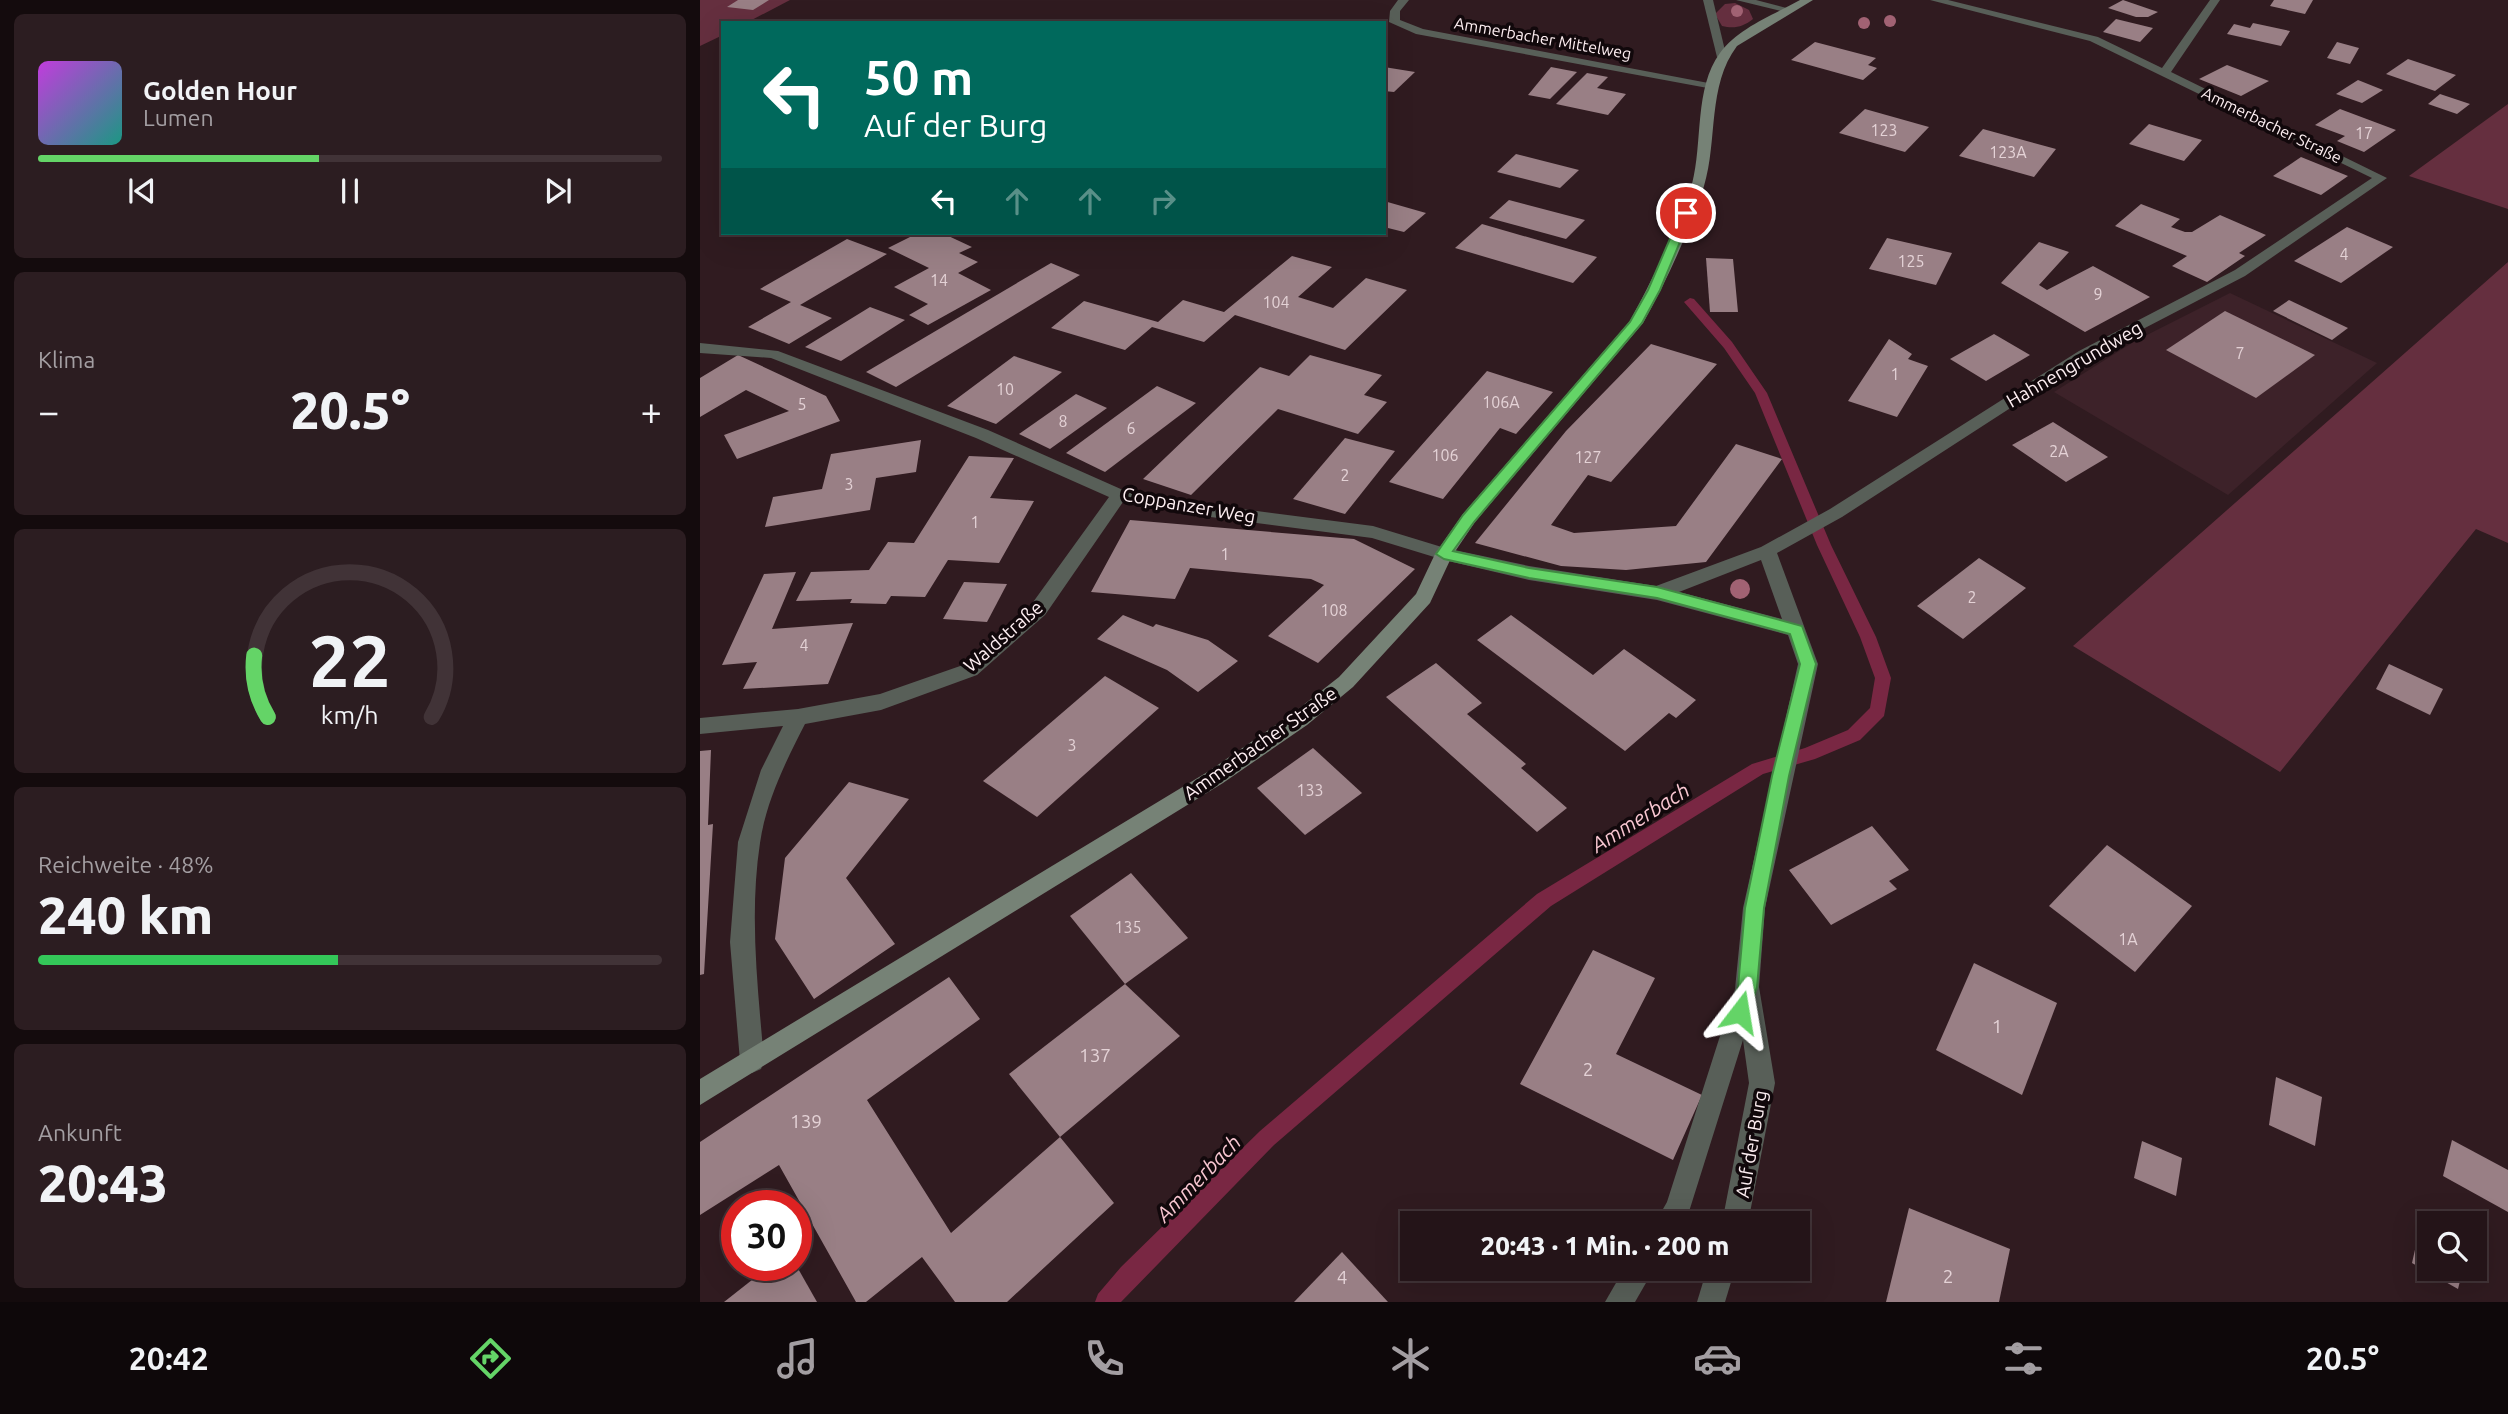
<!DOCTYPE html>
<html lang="de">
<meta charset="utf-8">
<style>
body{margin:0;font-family:Ubuntu,sans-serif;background:#2c1d21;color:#f1f3f6;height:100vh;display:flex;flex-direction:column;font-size:26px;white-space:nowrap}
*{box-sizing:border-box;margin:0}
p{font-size:23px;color:#a39ea2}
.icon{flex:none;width:38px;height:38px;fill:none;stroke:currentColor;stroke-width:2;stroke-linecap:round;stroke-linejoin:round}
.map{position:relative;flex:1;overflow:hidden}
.panel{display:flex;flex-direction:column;gap:14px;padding:14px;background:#140b0d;width:700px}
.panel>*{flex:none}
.banner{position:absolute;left:21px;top:21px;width:665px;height:214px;border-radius:0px;box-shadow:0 7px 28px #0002,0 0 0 2px #413337;background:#00695c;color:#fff;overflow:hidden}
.buttons{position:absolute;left:1717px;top:1211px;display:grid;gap:14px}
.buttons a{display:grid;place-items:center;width:70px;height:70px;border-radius:0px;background:#241418;box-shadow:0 7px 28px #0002,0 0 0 2px #413337;font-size:35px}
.speed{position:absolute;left:21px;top:1190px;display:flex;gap:14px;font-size:35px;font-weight:700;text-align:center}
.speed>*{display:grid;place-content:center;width:91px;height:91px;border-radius:50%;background:#241418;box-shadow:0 7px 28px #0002,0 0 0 2px #413337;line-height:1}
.speed .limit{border:10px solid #d22;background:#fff;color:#111}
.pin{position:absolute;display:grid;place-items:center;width:60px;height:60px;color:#fff;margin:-30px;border:4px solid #fff;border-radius:50%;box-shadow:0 2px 7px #0007}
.me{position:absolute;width:77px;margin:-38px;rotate:14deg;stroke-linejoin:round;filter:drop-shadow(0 0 5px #0008)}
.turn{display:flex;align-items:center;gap:24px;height:147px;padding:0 28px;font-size:32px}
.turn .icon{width:91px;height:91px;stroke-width:2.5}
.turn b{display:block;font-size:49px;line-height:60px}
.lanes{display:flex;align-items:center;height:66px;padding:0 28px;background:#0003;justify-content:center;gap:35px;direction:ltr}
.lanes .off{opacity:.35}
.big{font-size:52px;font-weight:800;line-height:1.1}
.panel .widget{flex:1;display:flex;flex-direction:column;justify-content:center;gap:10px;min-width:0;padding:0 24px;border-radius:10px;background:#2c1d21}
.panel .dial{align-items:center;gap:0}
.dial svg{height:182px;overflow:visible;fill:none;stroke:#413337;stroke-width:7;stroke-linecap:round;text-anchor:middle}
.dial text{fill:#f1f3f6;stroke:none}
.song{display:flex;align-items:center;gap:21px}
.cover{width:84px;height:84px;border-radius:10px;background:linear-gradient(135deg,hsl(290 70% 55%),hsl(170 70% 35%))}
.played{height:7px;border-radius:4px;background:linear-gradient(90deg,#64d467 45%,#413337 45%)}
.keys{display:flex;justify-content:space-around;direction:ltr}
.heat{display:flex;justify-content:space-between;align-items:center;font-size:38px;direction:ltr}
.charge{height:10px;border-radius:5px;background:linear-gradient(90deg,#34c759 48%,#413337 0)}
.trip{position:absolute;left:700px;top:1211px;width:410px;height:70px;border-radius:0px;background:#241418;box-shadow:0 7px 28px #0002,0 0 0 2px #413337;font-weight:800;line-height:70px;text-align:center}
.tab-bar{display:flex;height:112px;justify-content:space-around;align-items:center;background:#0e080a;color:#a39ea2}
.tab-bar .icon{width:49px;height:49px}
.tab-bar .on{color:#64d467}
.tab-bar b{font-size:32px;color:#f1f3f6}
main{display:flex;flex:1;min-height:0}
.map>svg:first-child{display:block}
.built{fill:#3d2229}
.green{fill:#652f3f}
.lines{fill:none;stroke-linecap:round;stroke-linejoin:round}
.stream{fill:#792743;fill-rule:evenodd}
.building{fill:#997f85}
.minor{fill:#585f58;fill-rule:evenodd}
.secondary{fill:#768276;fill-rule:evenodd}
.tree{fill:#a16273}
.route{fill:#64d467;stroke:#418a43;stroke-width:2}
.labels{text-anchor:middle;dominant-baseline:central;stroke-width:7;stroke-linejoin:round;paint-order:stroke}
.far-street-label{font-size:16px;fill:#fdeef1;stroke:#11080b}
.number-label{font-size:16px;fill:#e4d2d6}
.street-label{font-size:19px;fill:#fdeef1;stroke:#11080b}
.near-number-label{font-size:19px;fill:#e4d2d6}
.water-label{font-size:21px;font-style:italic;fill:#f8c6d1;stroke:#11080b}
</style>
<main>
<section class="panel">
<div class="widget">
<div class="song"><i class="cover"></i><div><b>Golden Hour</b><p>Lumen</p></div></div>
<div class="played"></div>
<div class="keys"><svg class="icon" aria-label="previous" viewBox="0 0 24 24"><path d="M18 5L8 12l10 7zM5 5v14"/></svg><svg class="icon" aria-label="pause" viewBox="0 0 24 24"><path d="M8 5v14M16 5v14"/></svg><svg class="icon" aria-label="next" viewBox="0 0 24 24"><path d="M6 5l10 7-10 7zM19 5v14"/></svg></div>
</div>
<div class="widget"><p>Klima</p>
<div class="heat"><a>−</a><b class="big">20.5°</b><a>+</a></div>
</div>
<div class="widget dial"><svg viewBox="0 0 100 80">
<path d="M14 69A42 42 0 1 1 86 69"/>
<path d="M14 69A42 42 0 0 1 8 42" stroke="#64d467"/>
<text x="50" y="56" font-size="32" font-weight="700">22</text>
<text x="50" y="72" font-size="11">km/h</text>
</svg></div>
<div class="widget"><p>Reichweite · 48%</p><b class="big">240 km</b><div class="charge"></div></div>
<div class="widget"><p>Ankunft</p><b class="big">20:43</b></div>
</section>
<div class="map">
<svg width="1808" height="1302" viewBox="0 0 1808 1302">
<rect width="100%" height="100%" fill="#301b20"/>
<polygon class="built" points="1530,293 1677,363 1528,495 1354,392 1435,341"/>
<g class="green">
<polygon points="0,0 90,0 46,23 23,23 23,35 0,46"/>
<path d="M1035 3 1049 10 1053 19C1043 27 1034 29 1022 26L1015 14 1025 4Z"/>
<polygon points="1808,104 1808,209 1709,176"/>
<polygon points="1808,262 1808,543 1776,529 1580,772 1373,646"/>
</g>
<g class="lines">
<polygon class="stream" points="990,298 994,299 1032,342 1067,393 1131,545 1176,637 1191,678 1184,716 1160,740 1115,759 1063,774 851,906 574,1145 421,1302 395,1302 398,1294 421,1267 560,1131 837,894 1052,764 1105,748 1148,730 1170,708 1175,678 1160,637 1117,545 1055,393 1024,348 984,302"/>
</g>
<g class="building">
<polygon points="38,0 69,0 53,10 27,7"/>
<polygon points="1423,0 1458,12 1448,17 1436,17 1408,8"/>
<polygon points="1574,0 1613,0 1605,14 1570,6"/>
<polygon points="1416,19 1453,28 1440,42 1403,32"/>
<polygon points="1553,23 1590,31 1581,46 1527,34 1534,24 1550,28"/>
<polygon points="1115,42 1176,58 1168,65 1177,68 1163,80 1091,60"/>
<polygon points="1637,42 1659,48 1650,64 1627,58"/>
<polygon points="1708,59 1756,75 1735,91 1686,74"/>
<polygon points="1527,65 1569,81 1541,96 1499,79"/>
<polygon points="684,67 715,72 694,92 684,91"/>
<polygon points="851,67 877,72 850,99 828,95"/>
<polygon points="887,73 908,77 897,88 926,94 908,115 856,104"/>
<polygon points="1658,80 1683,90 1662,103 1636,94"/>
<polygon points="1740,94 1770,104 1757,114 1728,104"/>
<polygon points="1165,109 1229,127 1205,152 1139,133"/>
<polygon points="1640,109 1696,130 1664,152 1637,141 1645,136 1615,125"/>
<polygon points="1449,124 1502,140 1484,161 1429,144"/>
<polygon points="1283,129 1356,149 1334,177 1259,156"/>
<polygon points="816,154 879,170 860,188 797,172"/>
<polygon points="1601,157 1648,176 1621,195 1573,176"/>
<polygon points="809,200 885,220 866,239 789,218"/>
<polygon points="684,201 726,213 704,232 684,227"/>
<polygon points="1441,204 1480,219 1471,227 1485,232 1492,232 1520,215 1566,235 1539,253 1545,256 1507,282 1472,266 1487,256 1415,226"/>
<polygon points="782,224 897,257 873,283 755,248"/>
<polygon points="1647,227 1693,247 1641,283 1594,261"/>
<polygon points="218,233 242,233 272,247 259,253 278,262 258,273 291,290 228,325 209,315 228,304 194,287 229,268 188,248"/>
<polygon points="1187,238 1252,253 1236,285 1169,269"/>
<polygon points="147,239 187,254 100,305 132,318 89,344 48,327 91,302 60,289"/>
<polygon points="1339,242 1369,252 1339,285 1347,290 1393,266 1450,297 1385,332 1301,283"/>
<polygon points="592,256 632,267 598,297 633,308 666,278 707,290 645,350 535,315 504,342 452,327 425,350 351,328 384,301 458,322 483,300 524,312"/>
<polygon points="1006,258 1033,259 1038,312 1010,312"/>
<polygon points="351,263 380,275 196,387 166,372"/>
<polygon points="1589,300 1648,328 1632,340 1573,311"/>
<polygon points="170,307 205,320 141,361 105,347"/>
<polygon points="1525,311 1615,355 1556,398 1466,350"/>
<polygon points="1294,334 1330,355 1286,381 1250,359"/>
<polygon points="1189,339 1212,354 1208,359 1228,366 1197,417 1148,401"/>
<polygon points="951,344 1017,364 911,482 888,475 851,525 874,533 976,526 1036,444 1082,459 1006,562 926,570 861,566 775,543 866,431"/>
<polygon points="38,355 126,396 140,421 37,459 24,435 89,411 46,390 0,417 0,378"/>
<polygon points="610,355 682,375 664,395 687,402 658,434 578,409 491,495 443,479 560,367 589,376"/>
<polygon points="314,356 362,372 296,424 247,406"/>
<polygon points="787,371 853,392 816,434 800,428 743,499 689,482"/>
<polygon points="457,386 496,403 405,472 366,453"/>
<polygon points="376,394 407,408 350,449 319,434"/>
<polygon points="1353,422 1408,457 1366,482 1312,445"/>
<polygon points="645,438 695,451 645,514 593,499"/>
<polygon points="221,440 216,472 176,478 170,510 65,527 73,497 122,489 131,454"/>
<polygon points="269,456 314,458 290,498 334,501 299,563 248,560 225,597 191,596 186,604 150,603 152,599 96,601 111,572 169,570 188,542 214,543"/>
<polygon points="430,520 654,539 715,569 618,663 568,636 624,585 611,579 490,568 475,599 391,592"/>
<polygon points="1279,558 1326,588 1263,639 1217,606"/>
<polygon points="96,572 72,629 153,623 128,684 43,689 57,662 22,665 64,574"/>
<polygon points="264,582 307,584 287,622 243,619"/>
<polygon points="423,615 453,627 456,624 508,640 538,661 498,692 467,670 397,639"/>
<polygon points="811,615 893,675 924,649 996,700 976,718 969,713 925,751 777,640"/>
<polygon points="736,663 782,703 767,714 826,764 821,768 867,808 837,832 686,697"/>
<polygon points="1689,664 1743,689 1730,715 1676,689"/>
<polygon points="405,676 459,708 337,817 283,781"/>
<polygon points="613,748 662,793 605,835 557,788"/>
<polygon points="11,750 8,825 13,824 4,974 0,975 0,751"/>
<polygon points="149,782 209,799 146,878 195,944 114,999 75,939 85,858"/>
<polygon points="1172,826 1209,870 1189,881 1197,889 1131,925 1089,870"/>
<polygon points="1407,845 1492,906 1435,972 1349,906"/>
<polygon points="431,873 488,938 425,984 370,916"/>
<polygon points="893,950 955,978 916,1054 1002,1095 973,1160 820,1084"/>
<polygon points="1274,963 1357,1003 1322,1095 1236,1050"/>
<polygon points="249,977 280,1019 167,1100 251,1233 360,1137 414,1203 307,1302 255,1302 222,1257 166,1302 156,1302 79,1165 0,1215 0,1142"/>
<polygon points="425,984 480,1036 360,1137 309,1074"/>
<polygon points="1576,1077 1622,1097 1615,1146 1569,1125"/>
<polygon points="1752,1140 1808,1170 1808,1212 1743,1176"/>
<polygon points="1442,1141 1482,1158 1476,1196 1434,1178"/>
<polygon points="1209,1208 1310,1249 1299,1302 1186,1302"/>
<polygon points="1723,1214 1739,1223 1729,1223 1729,1269 1763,1269 1758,1289 1712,1263"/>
<polygon points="642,1252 688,1302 594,1302"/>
<polygon points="71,1265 96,1265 117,1302 24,1302"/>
</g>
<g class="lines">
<g class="minor">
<polygon points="698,0 709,0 700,11 700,20 723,29 1019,85 1013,89 716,34 689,22 690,11"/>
<polygon points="1003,0 1013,0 1027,59 1017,57"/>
<polygon points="1036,0 1056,0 1094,10 1089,13"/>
<path d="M1230 0H1248L1398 37 1462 68 1510 0H1520L1471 72 1687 178 1545 276 1389 357 1142 517 1077 553 1118 664 1065 908 1059 987 1075 1083 1048 1223H1022L1049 1083 1043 1040 987 1218 984 1223H955L967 1202 1035 989 1043 908 1098 664 1088 635 957 600 829 580 744 560 672 538 503 516 423 502 345 615 277 675 181 710 105 724C86 761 66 801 60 843 49 915 58 989 64 1061L61 1069 52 1073 43 1069 40 1061 30 942 38 842 61 770 83 726 0 734V718L98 709 180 694 263 665 331 605 409 497 276 438 71 358 0 353V343L78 351 288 430 423 490 503 504 673 526 745 548 829 566 956 586 1061 547 1130 509 1379 351 1535 270 1672 178 1390 41ZM1061 560 1082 619 979 592Z"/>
<polygon points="924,1269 954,1269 935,1302 905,1302"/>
<polygon points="1007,1269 1035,1269 1025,1302 997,1302"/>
</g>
<path class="secondary" d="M1100 0H1113L1037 46C1007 86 1018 140 1004 186 989 232 967 280 943 323L775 522 752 556 730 603 653 687 607 725 523 783 0 1105V1079L509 771 593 713 639 677 716 594 735 554 763 514 930 321C950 284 980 225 992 184 1003 143 994 88 1020 53 1038 28 1073 15 1100 0Z"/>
</g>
<g class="tree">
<circle cx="1037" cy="11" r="6"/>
<circle cx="1190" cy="21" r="6"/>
<circle cx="1164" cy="23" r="6"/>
<circle cx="1040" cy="589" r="10"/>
</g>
<polygon class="route" points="986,209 992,213 960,290 942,323 774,522 753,551 829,568 957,587 1102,626 1116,664 1089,776 1064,908 1057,987 1047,1018 1040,1021 1033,1018 1030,1012 1038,987 1045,908 1072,776 1100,664 1090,634 957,598 829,578 744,559 736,554 763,515 930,322 948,290 981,213"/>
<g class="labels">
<g class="far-street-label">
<text transform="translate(843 38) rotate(10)">Ammerbacher Mittelweg</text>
<text transform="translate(1572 125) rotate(26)">Ammerbacher Straße</text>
</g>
<g class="number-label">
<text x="1184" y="130">123</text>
<text x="1664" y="133">17</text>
<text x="1308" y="152">123A</text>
<text x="1644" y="254">4</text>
<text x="1211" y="261">125</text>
<text x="239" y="280">14</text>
<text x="1398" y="294">9</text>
<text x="576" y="302">104</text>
<text x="1540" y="353">7</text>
<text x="1195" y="374">1</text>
<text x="305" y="389">10</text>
<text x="801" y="402">106A</text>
<text x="102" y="404">5</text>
<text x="363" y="421">8</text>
<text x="431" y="428">6</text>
<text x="1359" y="451">2A</text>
<text x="745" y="455">106</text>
<text x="888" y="457">127</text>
<text x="645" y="475">2</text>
<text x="149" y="484">3</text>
<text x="275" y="522">1</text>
<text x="525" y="554">1</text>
<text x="1272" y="597">2</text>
<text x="634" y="610">108</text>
<text x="104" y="645">4</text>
<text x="372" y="745">3</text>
<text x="610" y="790">133</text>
<text x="428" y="927">135</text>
<text x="1428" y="939">1A</text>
</g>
<g class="street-label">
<text transform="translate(1374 364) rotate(-30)">Hahnengrundweg</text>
<text transform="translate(489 505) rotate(10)">Coppanzer Weg</text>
<text transform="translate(303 636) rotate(-41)">Waldstraße</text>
<text transform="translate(560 743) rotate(-35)">Ammerbacher Straße</text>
<text transform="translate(1051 1144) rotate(-80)">Auf der Burg</text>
</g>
<g class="near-number-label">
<text x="1297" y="1026">1</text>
<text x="395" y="1055">137</text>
<text x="888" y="1069">2</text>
<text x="106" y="1121">139</text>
<text x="1248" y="1276">2</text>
<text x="642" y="1277">4</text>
</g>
<g class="water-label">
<text transform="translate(940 817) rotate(-32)">Ammerbach</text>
<text transform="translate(498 1178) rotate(-46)">Ammerbach</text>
</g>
</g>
</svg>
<div class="buttons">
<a><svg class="icon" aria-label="search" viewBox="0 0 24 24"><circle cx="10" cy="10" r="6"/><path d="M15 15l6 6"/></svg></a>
</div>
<div class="speed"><div class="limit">30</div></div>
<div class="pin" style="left:986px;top:213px;background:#d93025"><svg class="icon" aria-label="arrive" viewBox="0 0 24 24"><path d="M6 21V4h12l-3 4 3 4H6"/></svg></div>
<svg class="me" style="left:1040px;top:1012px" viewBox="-20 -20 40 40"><path d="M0-17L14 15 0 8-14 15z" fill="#64d467" stroke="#fff" stroke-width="4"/></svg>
<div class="trip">20:43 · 1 Min. · 200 m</div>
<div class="banner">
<div class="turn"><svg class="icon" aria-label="left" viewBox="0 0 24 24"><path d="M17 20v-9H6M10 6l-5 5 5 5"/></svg><div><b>50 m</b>Auf der Burg</div></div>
<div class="lanes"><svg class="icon" aria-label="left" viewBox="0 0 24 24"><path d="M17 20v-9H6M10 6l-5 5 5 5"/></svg><svg class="icon off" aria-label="ahead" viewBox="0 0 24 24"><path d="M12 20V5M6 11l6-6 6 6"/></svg><svg class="icon off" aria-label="ahead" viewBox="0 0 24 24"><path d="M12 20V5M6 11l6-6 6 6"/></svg><svg class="icon off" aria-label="right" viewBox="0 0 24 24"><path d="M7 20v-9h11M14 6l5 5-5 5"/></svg></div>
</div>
</div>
</main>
<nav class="tab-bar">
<b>20:42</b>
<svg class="icon on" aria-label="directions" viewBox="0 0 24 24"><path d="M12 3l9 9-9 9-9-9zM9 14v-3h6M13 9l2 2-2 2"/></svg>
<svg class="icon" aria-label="music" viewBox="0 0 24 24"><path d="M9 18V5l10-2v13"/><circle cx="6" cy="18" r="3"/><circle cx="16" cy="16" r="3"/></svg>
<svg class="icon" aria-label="phone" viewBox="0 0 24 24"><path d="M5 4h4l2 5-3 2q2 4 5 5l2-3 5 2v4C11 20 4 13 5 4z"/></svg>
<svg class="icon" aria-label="climate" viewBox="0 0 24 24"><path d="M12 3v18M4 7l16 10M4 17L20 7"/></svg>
<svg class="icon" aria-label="car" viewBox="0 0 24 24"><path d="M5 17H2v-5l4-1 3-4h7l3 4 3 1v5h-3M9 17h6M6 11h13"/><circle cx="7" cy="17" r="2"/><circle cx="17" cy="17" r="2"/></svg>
<svg class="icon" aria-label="filters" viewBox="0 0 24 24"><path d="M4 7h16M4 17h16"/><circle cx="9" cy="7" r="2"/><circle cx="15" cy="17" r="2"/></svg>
<b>20.5°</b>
</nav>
